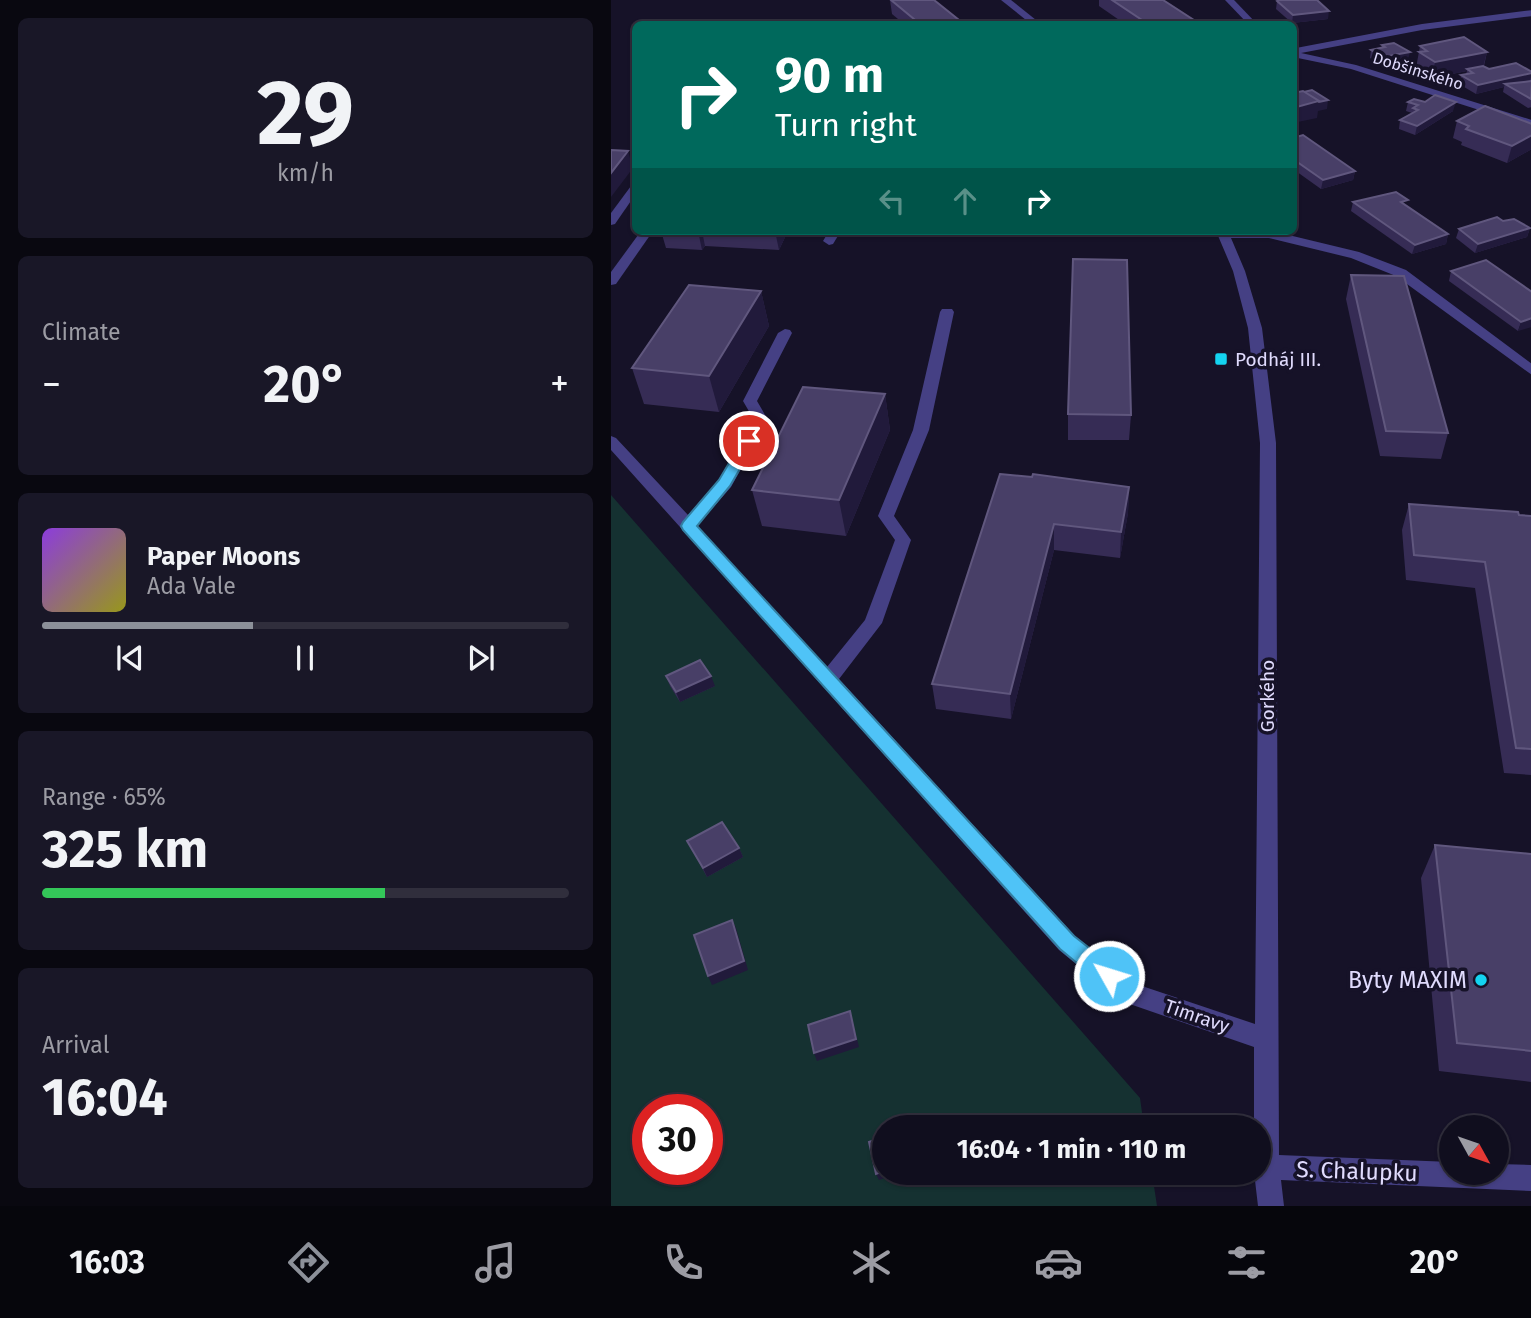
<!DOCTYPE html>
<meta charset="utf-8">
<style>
body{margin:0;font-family:"Fira Sans",sans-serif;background:#191727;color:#f1f3f6;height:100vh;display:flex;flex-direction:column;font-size:26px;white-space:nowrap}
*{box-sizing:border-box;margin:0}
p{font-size:23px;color:#9c9ca4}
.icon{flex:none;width:38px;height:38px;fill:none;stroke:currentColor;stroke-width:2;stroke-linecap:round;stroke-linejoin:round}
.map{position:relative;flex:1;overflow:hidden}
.drawer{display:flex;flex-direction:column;gap:18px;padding:18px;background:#090810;width:611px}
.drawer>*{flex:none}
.hud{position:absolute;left:21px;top:21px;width:665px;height:214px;border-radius:10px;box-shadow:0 2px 5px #0004,0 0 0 2px #302e3c;background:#00695c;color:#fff;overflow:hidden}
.needle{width:46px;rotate:130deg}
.tools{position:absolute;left:828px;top:1115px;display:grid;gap:14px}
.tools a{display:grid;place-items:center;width:70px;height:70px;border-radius:50%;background:#100e1e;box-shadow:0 2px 5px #0004,0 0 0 2px #302e3c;font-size:35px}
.speed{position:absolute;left:21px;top:1094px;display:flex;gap:14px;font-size:35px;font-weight:700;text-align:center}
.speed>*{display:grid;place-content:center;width:91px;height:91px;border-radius:50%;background:#100e1e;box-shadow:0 2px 5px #0004,0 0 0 2px #302e3c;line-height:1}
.speed .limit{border:10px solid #d22;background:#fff;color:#111}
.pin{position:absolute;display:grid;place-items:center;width:60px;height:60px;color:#fff;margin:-30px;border:4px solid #fff;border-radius:50%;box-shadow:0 2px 7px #0007}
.me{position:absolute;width:77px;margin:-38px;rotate:309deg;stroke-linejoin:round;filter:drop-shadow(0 0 5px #0008)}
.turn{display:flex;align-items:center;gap:24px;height:147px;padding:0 28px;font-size:32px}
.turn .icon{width:91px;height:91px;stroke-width:2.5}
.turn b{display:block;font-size:49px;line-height:60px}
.lanes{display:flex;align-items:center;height:66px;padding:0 28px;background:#0003;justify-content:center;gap:35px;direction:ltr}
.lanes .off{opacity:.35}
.big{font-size:52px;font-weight:700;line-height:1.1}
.drawer .card{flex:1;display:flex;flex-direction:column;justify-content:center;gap:10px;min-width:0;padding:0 24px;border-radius:10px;background:#191727}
.drawer .dial{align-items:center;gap:0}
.dial b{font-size:91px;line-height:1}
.song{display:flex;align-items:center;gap:21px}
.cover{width:84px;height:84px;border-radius:10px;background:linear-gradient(135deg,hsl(270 70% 55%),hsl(60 70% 35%))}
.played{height:7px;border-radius:4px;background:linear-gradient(90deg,#8c9099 40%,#302e3c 40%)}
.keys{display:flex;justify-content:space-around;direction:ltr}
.heat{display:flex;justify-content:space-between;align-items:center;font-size:38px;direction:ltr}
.charge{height:10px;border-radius:5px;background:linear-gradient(90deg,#34c759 65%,#302e3c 0)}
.trip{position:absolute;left:261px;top:1115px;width:399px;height:70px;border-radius:35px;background:#100e1e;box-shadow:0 2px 5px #0004,0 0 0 2px #302e3c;font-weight:700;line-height:70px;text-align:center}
.tabs{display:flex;height:112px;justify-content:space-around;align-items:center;background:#06060c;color:#9c9ca4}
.tabs .icon{width:49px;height:49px}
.tabs .on{color:#8c9099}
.tabs b{font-size:32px;color:#f1f3f6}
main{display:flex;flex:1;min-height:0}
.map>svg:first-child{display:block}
.green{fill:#153131;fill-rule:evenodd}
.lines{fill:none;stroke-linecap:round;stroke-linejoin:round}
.minor{fill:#454084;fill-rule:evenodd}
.wall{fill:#362c55}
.shaded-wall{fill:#211a3b}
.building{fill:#483f67;stroke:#60577e;stroke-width:2}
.route{fill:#4fc3f7;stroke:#337fa1;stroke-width:2}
.poi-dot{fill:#14d3f0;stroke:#161228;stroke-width:2.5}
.labels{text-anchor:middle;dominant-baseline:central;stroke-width:7;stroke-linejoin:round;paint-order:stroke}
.far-street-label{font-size:16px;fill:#e0dbfd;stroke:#161228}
.poi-label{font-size:19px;fill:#e0dbfd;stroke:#161228;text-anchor:start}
.street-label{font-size:19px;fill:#e0dbfd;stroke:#161228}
.near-poi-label{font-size:23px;fill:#e0dbfd;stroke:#161228;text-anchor:end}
.near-street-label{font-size:23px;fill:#e0dbfd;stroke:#161228}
</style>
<main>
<section class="drawer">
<div class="card dial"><b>29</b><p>km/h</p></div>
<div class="card"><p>Climate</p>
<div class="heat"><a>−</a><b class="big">20°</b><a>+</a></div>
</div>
<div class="card">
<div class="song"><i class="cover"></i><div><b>Paper Moons</b><p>Ada Vale</p></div></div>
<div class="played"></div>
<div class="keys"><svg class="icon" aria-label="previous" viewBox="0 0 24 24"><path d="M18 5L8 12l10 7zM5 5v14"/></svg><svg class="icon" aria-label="pause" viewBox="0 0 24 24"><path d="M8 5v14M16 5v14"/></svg><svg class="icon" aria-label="next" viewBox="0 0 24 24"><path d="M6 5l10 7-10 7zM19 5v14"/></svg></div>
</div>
<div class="card"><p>Range · 65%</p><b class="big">325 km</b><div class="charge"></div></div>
<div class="card"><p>Arrival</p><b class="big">16:04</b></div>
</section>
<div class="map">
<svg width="921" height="1206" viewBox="0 0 921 1206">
<rect width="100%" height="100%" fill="#161228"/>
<path class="green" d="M0 495 529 1098 533 1127H273V1172L541 1173 546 1206H0ZM37 1110H96V1169H37Z"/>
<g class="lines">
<g class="minor">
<polygon points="390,0 400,0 430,24 420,24"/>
<polygon points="614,0 623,0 646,24 637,24"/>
<polygon points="921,10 921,16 811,30 690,53 745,65 921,120 921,127 740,69 682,57 682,49 685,48 811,24"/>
<polygon points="24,185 24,195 4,224 0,225 0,213 20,186"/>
<polygon points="30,231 42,231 5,284 0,285 0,272"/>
<polygon points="218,231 230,231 222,244 218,245 212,241"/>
<polygon points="605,231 661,231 748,252 795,270 921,364 921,375 785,276 740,258 658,238 620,238 634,271 651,328 665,443 668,1155 840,1162 840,1172 886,1172 886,1164 921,1165 921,1191 670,1180 673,1206 647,1206 643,1172 648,1172 648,1127 643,1127 643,1047 510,1001 448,950 0,450 0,436 5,438 77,515 108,480 143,420 132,401 167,333 174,329 179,330 181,333 146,401 157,420 120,487 86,526 216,667 254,620 284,540 267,516 302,430 329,312 331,309 341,309 343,312 318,430 283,516 300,540 271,623 228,679 464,936 525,984 644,1024 649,443 637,328 622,271"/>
</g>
</g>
<g class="wall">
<polygon points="279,0 323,0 353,24 293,24 281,14"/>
<polygon points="488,0 552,0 589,24 514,24 488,6"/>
<polygon points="666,1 717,19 681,23 665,9"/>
<polygon points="771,45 797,60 770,65 759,58 760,50 770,48"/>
<polygon points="809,46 876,52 873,66 878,69 921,72 921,107 917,108 892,92 893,87 865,94 848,84 850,75 855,74 856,71 821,78 805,68"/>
<polygon points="797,102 842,111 804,135 788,129 789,120 800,114 801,113 795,111"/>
<polygon points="846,121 921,124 921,149 896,163 850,145 851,142 842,138"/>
<polygon points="682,138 744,171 742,180 710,189 682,169"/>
<polygon points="742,202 795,206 837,234 835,244 801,254 740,211"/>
<polygon points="892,221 919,228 916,237 864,253 845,238 848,229"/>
<polygon points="50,231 177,231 168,250 94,246 91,250 55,248"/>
<polygon points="840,271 921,292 907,331 838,281"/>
<polygon points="740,275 837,433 830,459 769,456 735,299"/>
<polygon points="150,291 158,326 108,412 33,404 21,368"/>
<polygon points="274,394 279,430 235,536 151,526 141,490"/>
<polygon points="457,414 520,415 518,440 457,440"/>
<polygon points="389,474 518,487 517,513 509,558 443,550 400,719 325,709 321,684"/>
<polygon points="798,504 921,516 921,775 893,773 864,588 795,580 791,530"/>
<polygon points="55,676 104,686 69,702 59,686"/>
<polygon points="76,841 128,848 132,857 96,877"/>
<polygon points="824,845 921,854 921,1082 828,1071 810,878"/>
</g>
<g class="shaded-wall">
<polygon points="718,11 717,19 681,23 682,15"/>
<polygon points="799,52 797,60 770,65 772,57"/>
<polygon points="876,52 872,67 856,69 856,71 821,78 824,62"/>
<polygon points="921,73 919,81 894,84 893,87 865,94 867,85"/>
<polygon points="717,100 716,109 707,111 706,118 682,123 682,108"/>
<polygon points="845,102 842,111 804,135 806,126"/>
<polygon points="921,135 921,149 896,163 901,146"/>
<polygon points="17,151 22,168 0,197 0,173"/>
<polygon points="744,171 742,180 710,189 712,180"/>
<polygon points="919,228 916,237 864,253 867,244"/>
<polygon points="87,231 91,231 94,246 91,250"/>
<polygon points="164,231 177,231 168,250"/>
<polygon points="837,234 835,244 801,254 804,245"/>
<polygon points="150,291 158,326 108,412 98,376"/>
<polygon points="921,318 921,327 907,331 910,322"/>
<polygon points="274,394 279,430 235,536 228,500"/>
<polygon points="518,487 517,513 509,558 510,532"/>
<polygon points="443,524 443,550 400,719 399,694"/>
<polygon points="100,676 104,686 69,702 65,692"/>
<polygon points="128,848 132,857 96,877 92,868"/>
<polygon points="121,920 125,928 137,970 101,985 97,976"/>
<polygon points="239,1011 248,1047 206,1061 203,1053"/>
<polygon points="273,1171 273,1172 291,1172 268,1180 265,1174"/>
</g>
<g class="building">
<polygon points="280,0 323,0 353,24 309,24"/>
<polygon points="501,0 552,0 589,24 537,24"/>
<polygon points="668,0 706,0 718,11 682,15 666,1"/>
<polygon points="853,37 876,52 824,62 808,52 816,51 809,46"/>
<polygon points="783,43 799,52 772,57 760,50 774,47 771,45"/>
<polygon points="905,63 921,72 921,73 867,85 850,75 862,73 856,69 872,66 878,69"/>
<polygon points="921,81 920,99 894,84"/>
<polygon points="701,90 717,100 708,102 693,92"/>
<polygon points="692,91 708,101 682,108 682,93"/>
<polygon points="824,95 845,102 806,126 789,120 807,110 802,108 807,105 797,102 803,99 814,102"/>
<polygon points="874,106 921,124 921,135 901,146 855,129 858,126 846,121"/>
<polygon points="692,135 744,171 712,180 682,159 682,138"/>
<polygon points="0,150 17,151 0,173"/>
<polygon points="785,192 797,200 790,202 837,234 804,245 742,202"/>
<polygon points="886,217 892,221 903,219 919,228 867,244 848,229"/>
<polygon points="462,259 516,260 520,415 457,414"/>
<polygon points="875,260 921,292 921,318 910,322 840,271"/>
<polygon points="740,275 793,276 837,433 775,431"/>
<polygon points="78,285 150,291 98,376 21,368"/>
<polygon points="192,387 274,394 228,500 141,490"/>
<polygon points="389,474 421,477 422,474 518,487 510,532 443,524 399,694 321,684"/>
<polygon points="798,504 907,512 908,515 921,516 921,749 905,748 874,562 803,555"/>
<polygon points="89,660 100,676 65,692 55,676"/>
<polygon points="111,822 128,848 92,868 76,841"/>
<polygon points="824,845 921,854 921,1051 846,1043"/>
<polygon points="121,920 133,961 97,976 83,935"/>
<polygon points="239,1011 245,1039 203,1053 197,1025"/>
<polygon points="273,1137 273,1171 265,1174 258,1142"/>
</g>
<polygon class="route" points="138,437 145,441 119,486 86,526 463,936 505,969 508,976 505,983 498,986 490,983 449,949 72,530 70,526 72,522 108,480 133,438"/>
<g class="poi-dot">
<rect x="603" y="352" width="14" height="14" rx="3.5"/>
<circle cx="870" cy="980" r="7"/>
</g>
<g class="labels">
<g class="far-street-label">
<text transform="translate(807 71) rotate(17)">Dobšinského</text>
</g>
<g class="poi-label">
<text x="624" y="359">Podháj III.</text>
</g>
<g class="street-label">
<text transform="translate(656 696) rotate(-90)">Gorkého</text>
<text transform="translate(586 1016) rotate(19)">Timravy</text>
</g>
<g class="near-poi-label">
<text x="856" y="980">Byty MAXIM</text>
</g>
<g class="near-street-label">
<text transform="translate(746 1171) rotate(2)">S. Chalupku</text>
</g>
</g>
</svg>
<div class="tools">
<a><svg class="needle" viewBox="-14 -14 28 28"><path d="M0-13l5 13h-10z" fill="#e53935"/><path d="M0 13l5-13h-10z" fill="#9c9ca4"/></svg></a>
</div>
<div class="speed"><div class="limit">30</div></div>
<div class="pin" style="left:138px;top:441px;background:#d93025"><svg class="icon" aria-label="arrive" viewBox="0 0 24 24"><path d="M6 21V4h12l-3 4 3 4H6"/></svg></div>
<svg class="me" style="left:498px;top:976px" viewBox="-20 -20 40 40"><circle r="17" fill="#4fc3f7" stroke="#fff" stroke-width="3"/><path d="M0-11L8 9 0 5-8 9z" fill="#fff"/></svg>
<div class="trip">16:04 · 1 min · 110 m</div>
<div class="hud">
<div class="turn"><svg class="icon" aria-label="right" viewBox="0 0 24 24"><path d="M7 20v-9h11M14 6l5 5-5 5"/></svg><div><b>90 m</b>Turn right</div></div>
<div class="lanes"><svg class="icon off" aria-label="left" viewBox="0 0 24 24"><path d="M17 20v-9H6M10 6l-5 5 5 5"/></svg><svg class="icon off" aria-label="ahead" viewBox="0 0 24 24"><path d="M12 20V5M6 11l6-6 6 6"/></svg><svg class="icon" aria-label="right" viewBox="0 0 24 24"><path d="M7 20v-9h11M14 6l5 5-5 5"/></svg></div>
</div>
</div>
</main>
<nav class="tabs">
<b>16:03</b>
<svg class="icon on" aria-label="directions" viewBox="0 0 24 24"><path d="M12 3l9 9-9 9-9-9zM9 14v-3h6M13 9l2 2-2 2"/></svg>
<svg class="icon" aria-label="music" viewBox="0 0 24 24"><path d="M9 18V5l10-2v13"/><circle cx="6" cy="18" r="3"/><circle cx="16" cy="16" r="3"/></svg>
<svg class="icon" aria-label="phone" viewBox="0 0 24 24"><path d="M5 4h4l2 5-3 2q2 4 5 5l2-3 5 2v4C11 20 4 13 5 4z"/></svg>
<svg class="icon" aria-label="climate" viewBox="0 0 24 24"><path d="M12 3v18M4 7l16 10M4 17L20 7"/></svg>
<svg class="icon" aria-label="car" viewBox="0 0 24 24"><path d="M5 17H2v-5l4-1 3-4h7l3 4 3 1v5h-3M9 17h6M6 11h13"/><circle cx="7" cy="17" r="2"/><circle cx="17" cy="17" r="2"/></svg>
<svg class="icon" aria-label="filters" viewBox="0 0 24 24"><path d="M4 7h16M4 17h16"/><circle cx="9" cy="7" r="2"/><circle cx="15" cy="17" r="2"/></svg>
<b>20°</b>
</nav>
